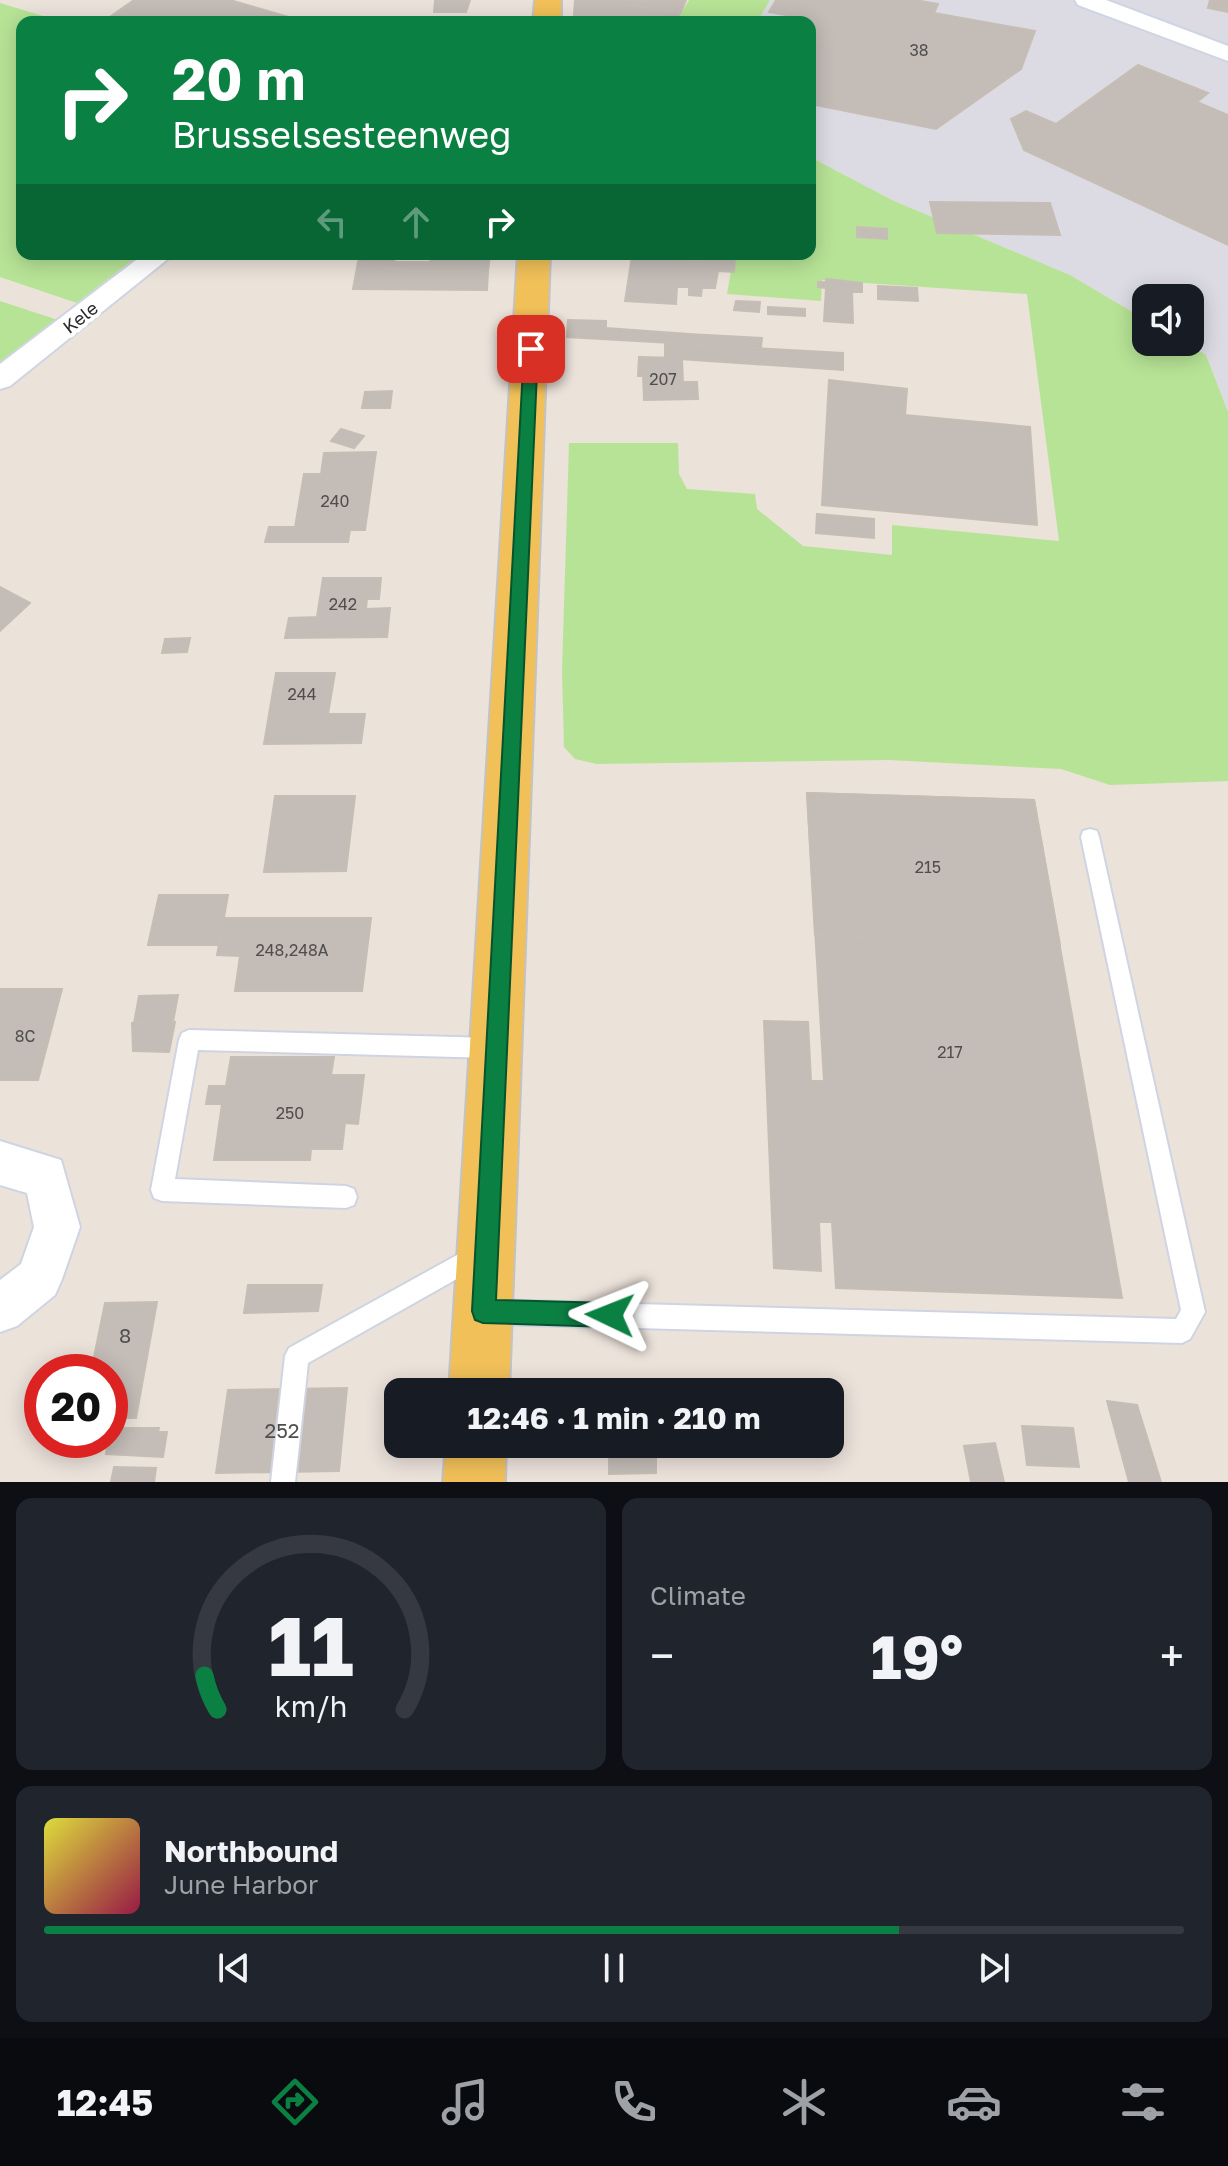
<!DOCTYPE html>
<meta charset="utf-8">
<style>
body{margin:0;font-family:"Golos Text",sans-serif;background:#20242c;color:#f1f3f6;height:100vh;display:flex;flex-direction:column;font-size:30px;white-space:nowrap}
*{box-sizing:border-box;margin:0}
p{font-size:26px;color:#9ea1a6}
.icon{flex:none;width:44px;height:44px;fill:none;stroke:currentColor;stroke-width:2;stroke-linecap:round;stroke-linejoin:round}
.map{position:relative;height:1482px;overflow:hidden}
.sheet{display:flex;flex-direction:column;gap:16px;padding:16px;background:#0d0f14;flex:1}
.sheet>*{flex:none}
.hud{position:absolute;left:16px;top:16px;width:800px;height:244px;border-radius:16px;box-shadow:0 4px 20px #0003;background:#0b8043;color:#fff;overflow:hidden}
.buttons{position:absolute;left:1132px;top:284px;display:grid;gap:16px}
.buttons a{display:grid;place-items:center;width:72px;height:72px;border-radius:16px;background:#171b24;box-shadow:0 4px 20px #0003;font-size:40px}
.speed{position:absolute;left:24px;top:1354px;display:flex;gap:16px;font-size:40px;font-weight:700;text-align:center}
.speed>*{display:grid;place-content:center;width:104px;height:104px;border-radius:50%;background:#171b24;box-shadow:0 4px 20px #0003;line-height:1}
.speed .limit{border:12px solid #d22;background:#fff;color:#111}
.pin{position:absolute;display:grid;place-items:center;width:68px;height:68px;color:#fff;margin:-34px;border-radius:16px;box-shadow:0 4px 12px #0006}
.me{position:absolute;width:88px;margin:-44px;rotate:272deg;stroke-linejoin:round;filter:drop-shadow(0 0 6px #0008)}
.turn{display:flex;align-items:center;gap:28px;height:168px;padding:0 24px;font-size:36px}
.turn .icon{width:104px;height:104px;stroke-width:2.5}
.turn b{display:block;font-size:56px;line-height:68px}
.lanes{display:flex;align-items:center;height:76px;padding:0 24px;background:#0003;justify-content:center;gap:40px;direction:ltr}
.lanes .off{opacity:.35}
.big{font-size:60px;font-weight:700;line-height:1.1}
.sheet .tile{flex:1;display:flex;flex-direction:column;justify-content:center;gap:12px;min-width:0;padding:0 28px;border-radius:16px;background:#20242c}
.sheet .dial{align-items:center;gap:0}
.dial svg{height:208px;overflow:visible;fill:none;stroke:#363941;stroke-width:7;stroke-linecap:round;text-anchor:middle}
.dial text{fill:#f1f3f6;stroke:none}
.song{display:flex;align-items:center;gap:24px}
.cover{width:96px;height:96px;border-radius:12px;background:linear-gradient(135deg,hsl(60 70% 55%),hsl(340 70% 35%))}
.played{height:8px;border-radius:4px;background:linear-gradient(90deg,#0b8043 75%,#363941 75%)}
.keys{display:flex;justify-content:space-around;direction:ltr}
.heat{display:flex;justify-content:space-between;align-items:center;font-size:44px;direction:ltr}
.sheet .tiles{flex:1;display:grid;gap:16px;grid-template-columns:1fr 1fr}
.tile:last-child{grid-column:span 2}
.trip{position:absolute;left:384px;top:1378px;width:460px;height:80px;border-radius:16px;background:#171b24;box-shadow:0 4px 20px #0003;font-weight:700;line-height:80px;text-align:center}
.menu{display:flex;height:128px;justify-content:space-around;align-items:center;background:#090b0e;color:#9ea1a6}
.menu .icon{width:56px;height:56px}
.menu .active{color:#0b8043}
.menu b{font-size:36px;color:#f1f3f6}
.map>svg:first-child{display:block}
.industrial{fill:#dcdbe3}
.green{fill:#b7e396}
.building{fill:#c3bcb7;stroke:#c6beb4;stroke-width:2}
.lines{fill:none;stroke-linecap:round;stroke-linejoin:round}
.service-casing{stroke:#cfd4e2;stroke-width:4}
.minor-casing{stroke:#cfd4e2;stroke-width:4}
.primary-casing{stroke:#c3c3c3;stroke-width:4}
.service{fill:#fff;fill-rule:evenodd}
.minor{fill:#fff;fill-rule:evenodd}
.primary{fill:#f1c059;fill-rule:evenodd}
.route{fill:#0b8043;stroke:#07532c;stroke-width:2}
.labels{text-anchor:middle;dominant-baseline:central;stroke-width:8;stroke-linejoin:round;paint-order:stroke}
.number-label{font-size:16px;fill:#504e4c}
.far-street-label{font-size:18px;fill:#292929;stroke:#fff}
.near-number-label{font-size:20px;fill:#504e4c}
</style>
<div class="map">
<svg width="1228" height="1482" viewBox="0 0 1228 1482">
<rect width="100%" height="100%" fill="#ebe2da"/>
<polygon class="industrial" points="770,0 1228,0 1228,412 1206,355 1184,342 1190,342 1190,298 1146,298 1146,320 1070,275 894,201 810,157 810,22 757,22"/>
<g class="green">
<polygon points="689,0 770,0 757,22 676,22"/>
<polygon points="0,3 63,22 22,22 22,254 140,254 77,303 0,277"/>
<polygon points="810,157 894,201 1070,275 1146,320 1146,342 1184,342 1206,355 1228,412 1228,781 1110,785 1061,769 889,760 597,764 575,759 564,747 562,671 569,443 678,443 679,474 687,489 755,494 757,509 803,546 892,555 892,525 1059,541 1027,294 822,280 821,301 727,294 732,266 720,264 722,254 810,254"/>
<polygon points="0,301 58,320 0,362"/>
</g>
<g class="building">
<polygon points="134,0 230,0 306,22 104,21"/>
<polygon points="435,0 470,0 466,12 434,12"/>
<polygon points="575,0 686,0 681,12 613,3 613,15 574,15"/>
<polygon points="776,0 915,0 938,4 934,13 1035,31 1021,69 936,129 810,104 810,22 781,22 786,15 769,12"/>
<polygon points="1210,0 1228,1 1228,12 1208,8"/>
<polygon points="613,3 681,12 674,22 647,22 651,15 613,15"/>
<polygon points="1138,65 1208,93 1197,102 1228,115 1228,245 1024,150 1011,119 1026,111 1056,124"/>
<polygon points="930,202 1050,203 1060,235 937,233"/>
<polygon points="857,227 887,229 887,239 857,237"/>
<polygon points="362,254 396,254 394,262 430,262 431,254 490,254 488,272 404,271 358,262"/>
<polygon points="632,256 690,260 735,259 734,272 718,271 715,288 702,288 701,296 689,295 689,287 677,287 676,304 625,301"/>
<polygon points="358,262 404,271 488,272 487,290 353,289"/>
<polygon points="826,279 862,283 862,292 852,292 853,323 824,321 826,288 818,287 818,282 826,282"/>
<polygon points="878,286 917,288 918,301 878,299"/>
<polygon points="736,301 760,302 759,312 734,310"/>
<polygon points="768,307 805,309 805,316 768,314"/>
<polygon points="568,320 606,321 606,328 688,334 688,344 567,337"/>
<polygon points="688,334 762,338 761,348 687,344"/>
<polygon points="665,343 843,353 843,370 665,358"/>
<polygon points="639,357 682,358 683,382 697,382 698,399 644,400 643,376 638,376"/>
<polygon points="829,380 907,389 905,415 1030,427 1037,525 822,505"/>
<polygon points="392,391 390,408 362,408 365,392"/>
<polygon points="341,429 364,436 354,448 331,441"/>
<polygon points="376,452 365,530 350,530 348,542 265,542 269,527 295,527 304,474 321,474 324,453"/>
<polygon points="817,514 874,519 874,538 816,533"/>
<polygon points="323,578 381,578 379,599 367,599 366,609 390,608 387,637 285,638 289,618 317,617"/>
<polygon points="0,587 30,603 0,631"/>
<polygon points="190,638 187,652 162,653 165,639"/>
<polygon points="276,673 335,673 328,714 365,714 361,743 264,744"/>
<polygon points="807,793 1034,800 1122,1298 836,1288 832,1222 819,1222 821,1271 774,1268 764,1021 808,1022 811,1081 824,1081"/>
<polygon points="807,793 1034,800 1060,945 815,935"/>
<polygon points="275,796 355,796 346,871 264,872"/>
<polygon points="159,895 228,895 219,945 148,945"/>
<polygon points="224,918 371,918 362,991 235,991 240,956 217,955"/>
<polygon points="0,989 62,989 38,1080 0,1080"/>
<polygon points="178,995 173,1022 134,1023 139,996"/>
<polygon points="175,1022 169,1052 133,1051 132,1023"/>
<polygon points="231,1057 334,1057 331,1075 364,1075 358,1124 345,1123 342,1149 311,1149 310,1160 214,1160 222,1104 206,1104 209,1086 226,1086"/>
<polygon points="248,1285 322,1285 318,1311 244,1313"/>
<polygon points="157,1302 136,1418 110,1418 110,1372 56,1372 57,1367 92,1367 105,1303"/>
<polygon points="347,1388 339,1471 216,1473 228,1390"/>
<polygon points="1107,1401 1137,1405 1161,1482 1129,1482"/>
<polygon points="1022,1426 1073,1428 1079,1467 1027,1465"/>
<polygon points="110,1428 159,1428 158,1432 167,1432 163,1457 106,1454"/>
<polygon points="995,1443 1004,1482 971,1482 964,1446"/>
<polygon points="609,1444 656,1444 656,1473 609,1474"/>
<polygon points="114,1467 156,1468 154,1482 111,1482"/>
</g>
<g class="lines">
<defs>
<g id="service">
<polygon points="1090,829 1097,831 1099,837 1205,1312 1190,1339 1182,1343 490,1324 482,1320 478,1312 482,1304 490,1300 1176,1319 1181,1310 1081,837 1083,831"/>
<polygon points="189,1030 493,1038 500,1041 503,1048 500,1055 493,1058 198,1050 175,1179 346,1186 354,1189 357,1197 354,1205 346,1208 162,1201 154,1198 151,1190 179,1040 182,1033"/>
<polygon points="477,1244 485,1247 488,1255 485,1263 308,1363 295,1482 271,1482 285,1356 289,1348"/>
</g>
<g id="minor">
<polygon points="1075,0 1106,0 1228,46 1228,61 1078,5"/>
<polygon points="144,254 174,254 10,386 0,389 0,364"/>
<polygon points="0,1141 61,1160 80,1227 62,1279 55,1295 17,1326 0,1332 0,1280 21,1264 34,1227 27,1193 0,1185"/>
</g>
<g id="primary">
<polygon points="535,0 561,0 561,22 533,22"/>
<polygon points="518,254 550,254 509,1392 449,1392"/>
<polygon points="446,1444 506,1444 505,1482 443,1482"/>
</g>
</defs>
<use href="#service" class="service-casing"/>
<use href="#minor" class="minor-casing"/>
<use href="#primary" class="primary-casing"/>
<use href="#service" class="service"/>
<use href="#minor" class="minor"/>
<use href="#primary" class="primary"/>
</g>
<polygon class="route" points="531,344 538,349 496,1300 610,1303 619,1307 622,1315 619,1323 610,1327 483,1323 475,1320 472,1311 524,349"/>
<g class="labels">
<g class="number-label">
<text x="919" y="50">38</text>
<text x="663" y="379">207</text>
<text x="335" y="501">240</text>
<text x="343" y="604">242</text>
<text x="302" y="694">244</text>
<text x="928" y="867">215</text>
<text x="292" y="950">248,248A</text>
<text x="25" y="1036">8C</text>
<text x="950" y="1052">217</text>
<text x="290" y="1113">250</text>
</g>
<g class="far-street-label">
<text transform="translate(80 317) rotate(-38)">Kele</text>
</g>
<g class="near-number-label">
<text x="125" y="1335">8</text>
<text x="282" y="1430">252</text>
</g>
</g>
</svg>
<div class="buttons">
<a><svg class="icon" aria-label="sound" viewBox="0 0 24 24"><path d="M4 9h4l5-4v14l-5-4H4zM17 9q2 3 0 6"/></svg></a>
</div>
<div class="speed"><div class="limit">20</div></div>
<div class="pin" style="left:531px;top:349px;background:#d93025"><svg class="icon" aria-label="arrive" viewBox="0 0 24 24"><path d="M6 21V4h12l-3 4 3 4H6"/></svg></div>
<svg class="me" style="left:610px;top:1315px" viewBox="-20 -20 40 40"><path d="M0-17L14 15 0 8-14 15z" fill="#0b8043" stroke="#fff" stroke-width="4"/></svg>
<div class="trip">12:46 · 1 min · 210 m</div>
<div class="hud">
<div class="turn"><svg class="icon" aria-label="right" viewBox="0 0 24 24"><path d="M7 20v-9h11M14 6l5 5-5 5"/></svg><div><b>20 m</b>Brusselsesteenweg</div></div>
<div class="lanes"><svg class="icon off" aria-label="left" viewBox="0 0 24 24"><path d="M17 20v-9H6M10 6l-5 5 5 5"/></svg><svg class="icon off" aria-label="ahead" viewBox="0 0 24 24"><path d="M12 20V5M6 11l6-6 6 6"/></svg><svg class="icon" aria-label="right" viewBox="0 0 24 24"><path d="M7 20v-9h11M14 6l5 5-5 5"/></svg></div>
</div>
</div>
<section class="sheet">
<div class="tiles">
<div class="tile dial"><svg viewBox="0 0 100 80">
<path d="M14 69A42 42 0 1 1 86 69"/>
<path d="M14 69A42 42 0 0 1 9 56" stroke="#0b8043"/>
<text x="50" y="56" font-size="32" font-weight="700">11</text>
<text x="50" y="72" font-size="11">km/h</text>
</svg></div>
<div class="tile"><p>Climate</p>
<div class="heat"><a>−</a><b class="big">19°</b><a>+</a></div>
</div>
<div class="tile">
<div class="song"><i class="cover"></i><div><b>Northbound</b><p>June Harbor</p></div></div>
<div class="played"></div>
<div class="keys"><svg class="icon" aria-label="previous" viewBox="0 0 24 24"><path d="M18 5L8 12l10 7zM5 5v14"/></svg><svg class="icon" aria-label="pause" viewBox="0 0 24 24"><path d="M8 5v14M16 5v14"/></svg><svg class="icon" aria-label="next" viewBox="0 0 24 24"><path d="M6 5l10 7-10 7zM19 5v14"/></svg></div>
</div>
</div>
</section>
<nav class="menu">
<b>12:45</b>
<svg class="icon active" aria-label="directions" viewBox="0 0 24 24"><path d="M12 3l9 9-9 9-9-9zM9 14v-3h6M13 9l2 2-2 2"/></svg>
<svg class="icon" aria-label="music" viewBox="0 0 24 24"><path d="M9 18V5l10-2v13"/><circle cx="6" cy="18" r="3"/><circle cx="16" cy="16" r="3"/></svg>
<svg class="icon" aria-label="phone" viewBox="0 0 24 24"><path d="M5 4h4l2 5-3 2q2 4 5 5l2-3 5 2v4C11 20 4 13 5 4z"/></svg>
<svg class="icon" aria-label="climate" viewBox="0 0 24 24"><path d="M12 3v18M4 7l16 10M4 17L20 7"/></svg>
<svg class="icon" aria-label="car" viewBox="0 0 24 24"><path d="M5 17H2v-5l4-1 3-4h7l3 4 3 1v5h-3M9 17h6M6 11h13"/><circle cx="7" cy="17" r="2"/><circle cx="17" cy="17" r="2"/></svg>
<svg class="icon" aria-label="filters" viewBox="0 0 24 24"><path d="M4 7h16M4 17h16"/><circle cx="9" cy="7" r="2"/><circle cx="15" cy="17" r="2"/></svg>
</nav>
